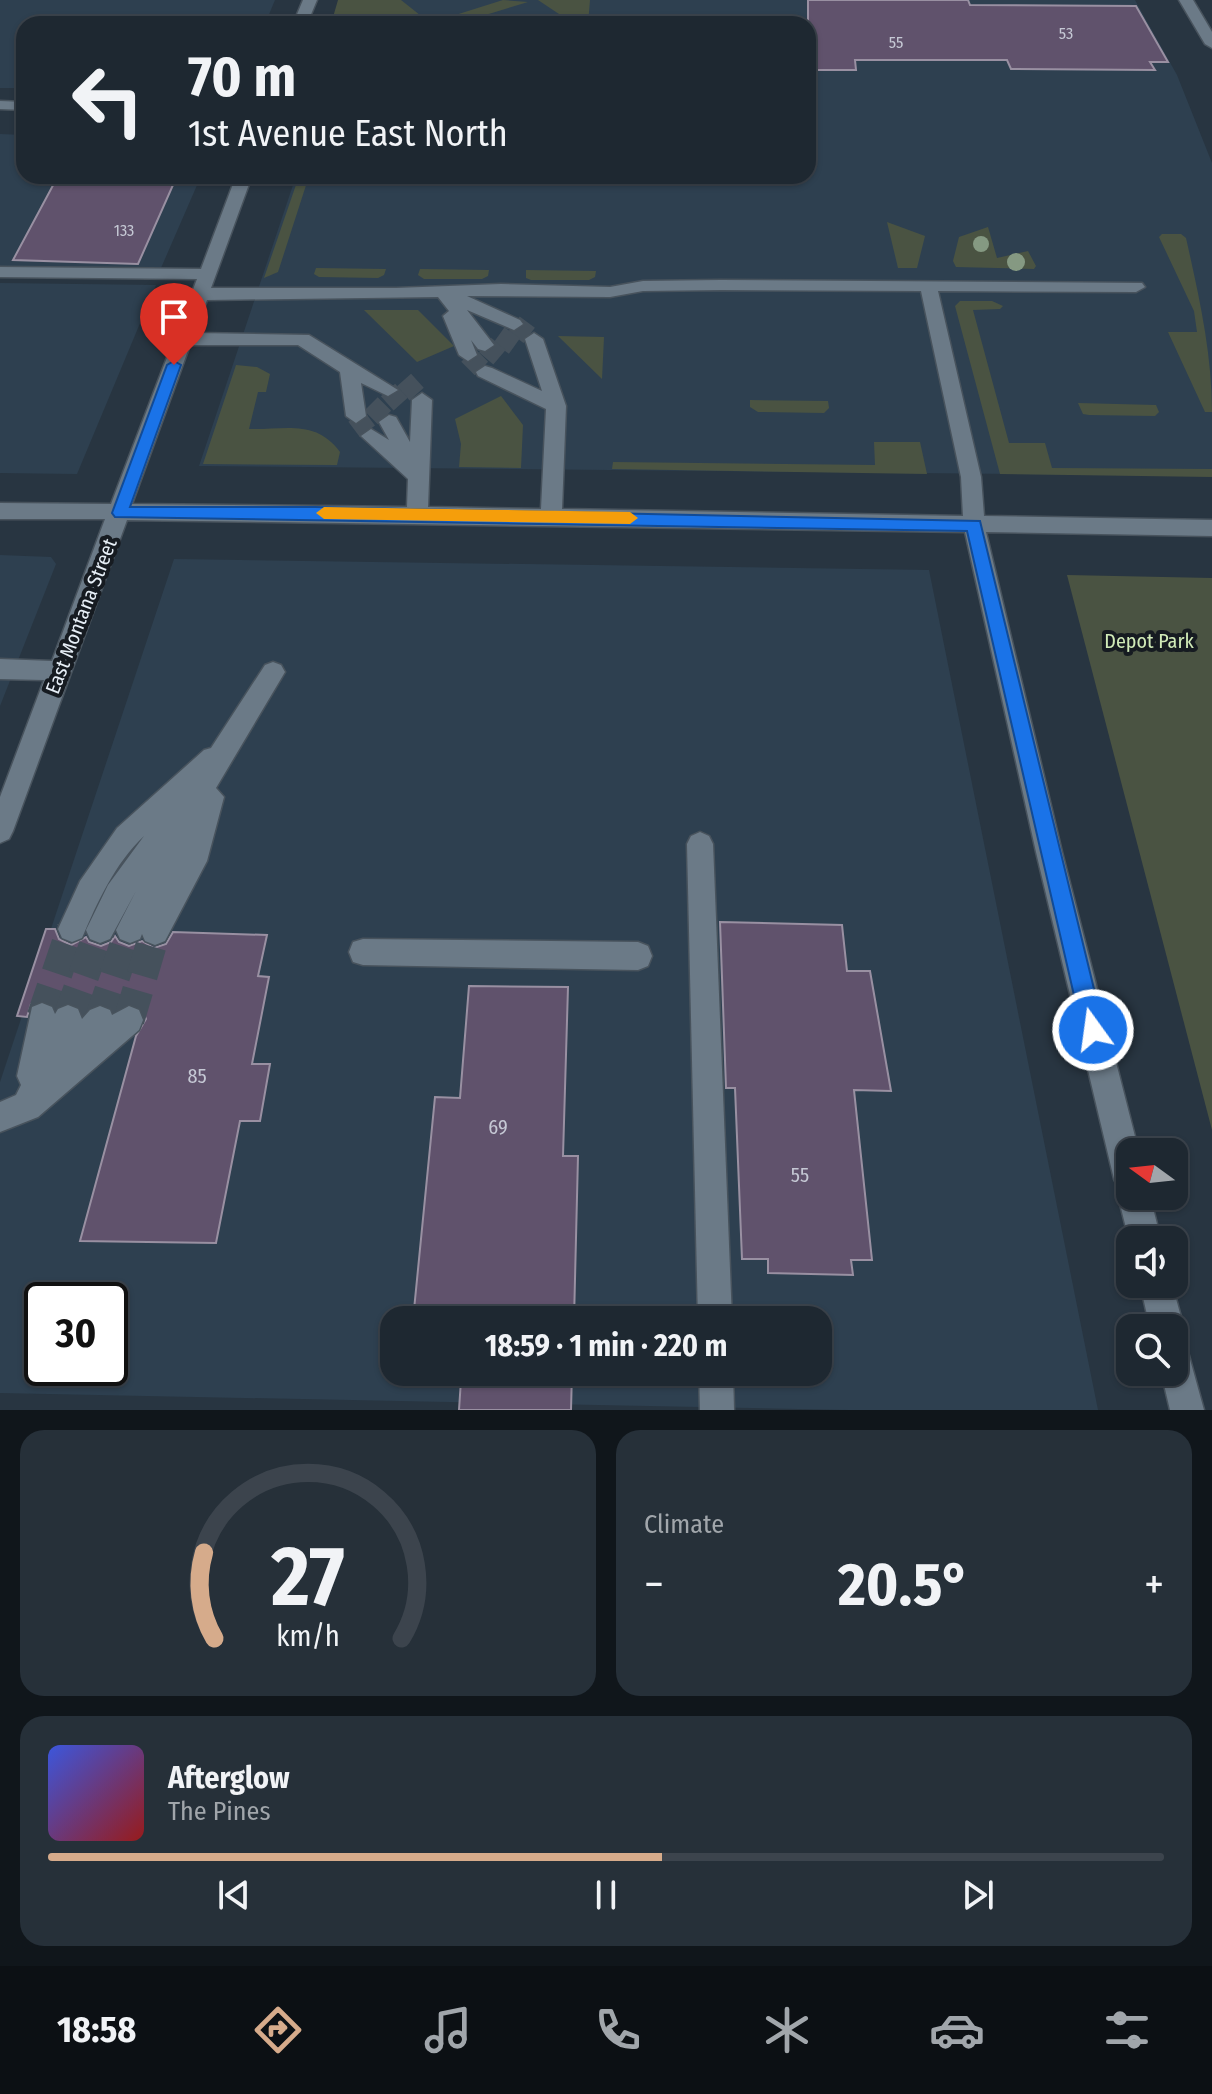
<!DOCTYPE html>
<meta charset="utf-8">
<style>
body{margin:0;font-family:"Fira Sans Condensed",sans-serif;background:#263039;color:#f1f3f6;height:100vh;display:flex;flex-direction:column;font-size:30px;white-space:nowrap}
*{box-sizing:border-box;margin:0}
p{font-size:26px;color:#a1a6ab}
.icon{flex:none;width:44px;height:44px;fill:none;stroke:currentColor;stroke-width:2;stroke-linecap:round;stroke-linejoin:round}
.map{position:relative;height:1410px;overflow:hidden}
.side{display:flex;flex-direction:column;gap:20px;padding:20px;background:#10161b;flex:1}
.side>*{flex:none}
.banner{position:absolute;left:16px;top:16px;width:800px;height:168px;border-radius:24px;box-shadow:0 2px 6px #0004,0 0 0 2px #3c444d;background:#1e2831;color:#f1f3f6;overflow:hidden}
.needle{width:52px;rotate:285deg}
.tools{position:absolute;left:1116px;top:1138px;display:grid;gap:16px}
.tools a{display:grid;place-items:center;width:72px;height:72px;border-radius:16px;background:#1e2831;box-shadow:0 2px 6px #0004,0 0 0 2px #3c444d;font-size:40px}
.speed{position:absolute;left:24px;top:1282px;display:flex;gap:16px;font-size:40px;font-weight:700;text-align:center}
.speed>*{display:grid;place-content:center;width:104px;height:104px;border-radius:50%;background:#1e2831;box-shadow:0 2px 6px #0004,0 0 0 2px #3c444d;line-height:1}
.speed .limit{border:4px solid #111;border-radius:12px;background:#fff;color:#111}
.pin{position:absolute;display:grid;place-items:center;width:68px;height:68px;color:#fff;margin:-82px -34px;border-radius:50% 50% 50% 0;rotate:-45deg;box-shadow:0 0 8px #0007}
.pin .icon{rotate:45deg}
.me{position:absolute;width:88px;margin:-44px;rotate:346deg;stroke-linejoin:round;filter:drop-shadow(0 0 6px #0008)}
.turn{display:flex;align-items:center;gap:28px;height:168px;padding:0 40px;font-size:36px}
.turn .icon{width:104px;height:104px;stroke-width:2.5}
.turn b{display:block;font-size:56px;line-height:68px}
.big{font-size:60px;font-weight:700;line-height:1.1}
.side .card{flex:1;display:flex;flex-direction:column;justify-content:center;gap:12px;min-width:0;padding:0 28px;border-radius:24px;background:#263039}
.side .dial{align-items:center;gap:0}
.dial svg{height:208px;overflow:visible;fill:none;stroke:#3c444d;stroke-width:7;stroke-linecap:round;text-anchor:middle}
.dial text{fill:#f1f3f6;stroke:none}
.song{display:flex;align-items:center;gap:24px}
.cover{width:96px;height:96px;border-radius:12px;background:linear-gradient(135deg,hsl(230 70% 55%),hsl(0 70% 35%))}
.played{height:8px;border-radius:4px;background:linear-gradient(90deg,#d6ab8b 55%,#3c444d 55%)}
.keys{display:flex;justify-content:space-around;direction:ltr}
.heat{display:flex;justify-content:space-between;align-items:center;font-size:44px;direction:ltr}
.side .tiles{flex:1;display:grid;gap:20px;grid-template-columns:1fr 1fr}
.card:last-child{grid-column:span 2}
.trip{position:absolute;left:380px;top:1306px;width:452px;height:80px;border-radius:24px;background:#1e2831;box-shadow:0 2px 6px #0004,0 0 0 2px #3c444d;font-weight:700;line-height:80px;text-align:center}
.tabs{display:flex;height:128px;justify-content:space-around;align-items:center;background:#0c1014;color:#a1a6ab}
.tabs .icon{width:56px;height:56px}
.tabs .current{color:#d6ab8b}
.tabs b{font-size:36px;color:#f1f3f6}
.map>svg:first-child{display:block}
.built{fill:#2e4050;fill-rule:evenodd}
.green{fill:#4a5342}
.building{fill:#60526c;stroke:#9990a2;stroke-width:2}
.lines{fill:none;stroke-linecap:round;stroke-linejoin:round}
.minor-tunnel-far1{stroke:#45515c;stroke-width:19;stroke-dasharray:19 10;stroke-linecap:butt}
.minor-tunnel{stroke:#45515c;stroke-width:31;stroke-dasharray:31 15;stroke-linecap:butt}
.minor-casing{stroke:#48535d;stroke-width:3}
.minor{fill:#6b7a87;fill-rule:evenodd}
.tree{fill:#859982}
.route{fill:#1a73e8;stroke:#114b97;stroke-width:2}
.slow{fill:#f59e0b}
.labels{text-anchor:middle;dominant-baseline:central;stroke-width:8;stroke-linejoin:round;paint-order:stroke}
.number-label{font-size:16px;fill:#c5c8d4}
.street-label{font-size:20px;fill:#e7eff7;stroke:#161b21}
.park-label{font-size:20px;fill:#d1ebb8;stroke:#161b21}
.near-number-label{font-size:20px;fill:#c5c8d4}
</style>
<div class="map">
<svg width="1212" height="1410" viewBox="0 0 1212 1410">
<rect width="100%" height="100%" fill="#283541"/>
<g class="built">
<polygon points="0,0 275,0 265,24 24,24 24,88 0,88"/>
<polygon points="355,0 1135,0 1177,75 1212,163 1212,476 199,466 296,176 808,176 808,24 347,24"/>
<polygon points="0,134 24,135 24,176 201,176 161,268 0,266"/>
<polygon points="0,283 156,285 77,474 0,473"/>
<polygon points="0,555 51,557 56,564 0,706"/>
<path d="M174 559 929 570 1098 1410H848L0 1393V1082ZM42 1300H110V1368H42ZM394 1320H818V1372H394Z"/>
</g>
<g class="green">
<polygon points="338,0 401,0 430,23 503,0 528,2 456,24 331,24"/>
<polygon points="538,0 590,0 588,24 574,24"/>
<polygon points="299,176 309,176 278,272 264,278"/>
<polygon points="887,222 925,236 917,268 898,268"/>
<polygon points="988,227 997,258 1028,251 1036,266 1034,269 956,267 953,261 959,237"/>
<path d="M1162 234H1181L1186 238C1199 296 1212 353 1212 412H1205L1168 332H1197L1194 311 1159 237Z"/>
<polygon points="316,268 386,269 384,275 378,278 319,277 314,274"/>
<polygon points="420,269 489,270 488,276 482,279 424,279 418,275"/>
<polygon points="526,270 596,271 595,277 589,280 531,280 526,278"/>
<polygon points="960,301 992,301 1003,306 1000,309 973,310 1009,443 1045,443 1052,468 1212,469 1212,477 1000,474 955,306"/>
<polygon points="364,310 418,310 454,346 417,362"/>
<polygon points="558,336 604,337 602,379"/>
<path d="M236 365 257 367 270 374 266 392H258L249 429C285 430 316 419 340 452L337 465 203 464Z"/>
<polygon points="501,396 523,425 521,468 459,467 461,444 455,419"/>
<polygon points="750,400 828,401 829,408 824,413 758,412 750,407"/>
<polygon points="1078,403 1156,405 1159,412 1155,416 1089,415 1083,414"/>
<polygon points="874,442 920,442 927,474 612,469 613,462 875,465"/>
<polygon points="1067,575 1212,578 1212,1130"/>
</g>
<g class="building">
<polygon points="808,0 968,0 970,5 1136,6 1168,62 1150,62 1155,70 1011,69 1007,60 855,60 856,70 808,70"/>
<polygon points="58,176 177,176 138,264 13,260"/>
<polygon points="720,922 842,925 847,971 870,971 891,1091 854,1090 872,1260 851,1260 853,1275 768,1273 768,1259 742,1259 735,1088 726,1088"/>
<polygon points="46,929 55,929 59,939 71,945 86,937 89,942 101,946 111,942 115,936 119,942 129,946 142,941 154,948 166,944 173,932 267,935 258,976 269,977 252,1064 270,1064 260,1121 240,1121 216,1243 80,1241 136,1036 146,1019 142,1009 130,1003 114,1011 99,1003 83,1013 79,1006 69,1002 55,1007 43,1000 31,1004 27,1017 17,1016"/>
<polygon points="469,986 568,987 563,1156 578,1156 574,1320 413,1320 435,1097 460,1098"/>
<polygon points="408,1372 572,1372 571,1410 459,1410 461,1380 407,1379"/>
</g>
<g class="lines">
<g class="minor-tunnel-far1">
<polyline points="514,324 534,339"/>
<polyline points="499,335 520,350"/>
<polyline points="485,345 505,362"/>
<polyline points="468,355 485,372"/>
<polyline points="404,380 422,400"/>
<polyline points="388,390 405,409"/>
<polyline points="371,404 389,422"/>
<polyline points="356,416 371,436"/>
</g>
<g class="minor-tunnel">
<polyline points="42,1017 72,929"/>
<polyline points="68,1019 100,930"/>
<polyline points="100,1020 130,930"/>
<polyline points="129,1020 155,932"/>
</g>
<defs>
<g id="minor">
<polygon points="303,0 317,0 307,24 293,24"/>
<polygon points="1179,0 1193,0 1212,32 1212,48 1205,44"/>
<polygon points="0,101 24,102 24,110 0,109"/>
<path d="M236 176H252L211 288H396L501 284 610 287 643 281 721 280 1142 283 1145 287 1136 292 938 291 981 477 984 516 1212 520V536L986 532 1062 852 1139 1152H1130V1196H1150L1161 1240H1130V1243L1129 1240 1118 1196 1120 1191 1114 1179 1036 852 965 532 127 520 13 831 9 839 0 843V797L44 680 0 679V659L52 661 105 519H0V503L111 504 197 279 0 277V267L201 269ZM721 290 921 291 961 477 963 516 562 509 566 406 543 339 534 333 525 339 542 391 492 368 485 366 476 372 478 376 546 409 541 509 428 507 432 400 422 393 412 400 410 442 396 417 389 415 379 422 389 440 371 429 361 436 408 479 407 507 132 504 190 345H298L340 372 346 416 356 423 366 416 361 383 388 396 398 390 309 335 195 333 207 300 438 297 449 311 443 316 459 355 468 361 477 355 471 340 478 349 485 351 494 345 467 310 514 330 523 324 520 320 467 296 610 297 643 291Z"/>
<path d="M273 662 281 665 285 672 216 788 224 797 207 861 165 941 155 945 145 941 142 934 140 939 130 943 120 939 116 930 136 891 110 939 100 943 90 939 86 930 108 885 144 836C115 863 97 903 82 938L72 942 62 938 58 929 80 881 117 828 204 750 211 748 265 665Z"/>
<polygon points="700,832 709,836 713,844 732,1320 698,1320 687,844 691,836"/>
<polygon points="363,939 638,942 648,946 652,956 648,966 638,970 363,965 353,962 349,952 353,942"/>
<polygon points="42,1003 52,1007 55,1014 58,1009 68,1005 78,1009 82,1019 90,1010 100,1006 110,1010 112,1015 129,1006 139,1010 143,1020 139,1030 38,1117 0,1132 0,1102 16,1095 21,1085 17,1076 32,1007"/>
<polygon points="1140,1284 1172,1284 1184,1328 1176,1341 1186,1345 1204,1410 1170,1410 1161,1372 1174,1372 1174,1328 1150,1328"/>
<polygon points="699,1372 733,1372 734,1410 700,1410"/>
</g>
</defs>
<use href="#minor" class="minor-casing"/>
<use href="#minor" class="minor"/>
</g>
<g class="tree">
<circle cx="981" cy="244" r="8"/>
<circle cx="1016" cy="262" r="9"/>
</g>
<polygon class="route" points="174,361 181,365 130,507 315,507 980,521 1104,1030 1101,1038 1093,1041 1085,1038 1082,1030 967,531 115,517 112,513 167,365"/>
<polygon class="slow" points="324,507 630,512 638,518 630,524 324,519 316,513"/>
<g class="labels">
<g class="number-label">
<text x="1066" y="33">53</text>
<text x="896" y="42">55</text>
<text x="124" y="230">133</text>
</g>
<g class="street-label">
<text transform="translate(81 616) rotate(-69)">East Montana Street</text>
</g>
<g class="park-label">
<text x="1149" y="641">Depot Park</text>
</g>
<g class="near-number-label">
<text x="197" y="1076">85</text>
<text x="498" y="1127">69</text>
<text x="800" y="1175">55</text>
</g>
</g>
</svg>
<div class="tools">
<a><svg class="needle" viewBox="-14 -14 28 28"><path d="M0-13l5 13h-10z" fill="#e53935"/><path d="M0 13l5-13h-10z" fill="#a1a6ab"/></svg></a>
<a><svg class="icon" aria-label="sound" viewBox="0 0 24 24"><path d="M4 9h4l5-4v14l-5-4H4zM17 9q2 3 0 6"/></svg></a>
<a><svg class="icon" aria-label="search" viewBox="0 0 24 24"><circle cx="10" cy="10" r="6"/><path d="M15 15l6 6"/></svg></a>
</div>
<div class="speed"><div class="limit">30</div></div>
<div class="pin" style="left:174px;top:365px;background:#d93025"><svg class="icon" aria-label="arrive" viewBox="0 0 24 24"><path d="M6 21V4h12l-3 4 3 4H6"/></svg></div>
<svg class="me" style="left:1093px;top:1030px" viewBox="-20 -20 40 40"><circle r="17" fill="#1a73e8" stroke="#fff" stroke-width="3"/><path d="M0-11L8 9 0 5-8 9z" fill="#fff"/></svg>
<div class="trip">18:59 · 1 min · 220 m</div>
<div class="banner">
<div class="turn"><svg class="icon" aria-label="left" viewBox="0 0 24 24"><path d="M17 20v-9H6M10 6l-5 5 5 5"/></svg><div><b>70 m</b>1st Avenue East North</div></div>
</div>
</div>
<section class="side">
<div class="tiles">
<div class="card dial"><svg viewBox="0 0 100 80">
<path d="M14 69A42 42 0 1 1 86 69"/>
<path d="M14 69A42 42 0 0 1 10 36" stroke="#d6ab8b"/>
<text x="50" y="56" font-size="32" font-weight="700">27</text>
<text x="50" y="72" font-size="11">km/h</text>
</svg></div>
<div class="card"><p>Climate</p>
<div class="heat"><a>−</a><b class="big">20.5°</b><a>+</a></div>
</div>
<div class="card">
<div class="song"><i class="cover"></i><div><b>Afterglow</b><p>The Pines</p></div></div>
<div class="played"></div>
<div class="keys"><svg class="icon" aria-label="previous" viewBox="0 0 24 24"><path d="M18 5L8 12l10 7zM5 5v14"/></svg><svg class="icon" aria-label="pause" viewBox="0 0 24 24"><path d="M8 5v14M16 5v14"/></svg><svg class="icon" aria-label="next" viewBox="0 0 24 24"><path d="M6 5l10 7-10 7zM19 5v14"/></svg></div>
</div>
</div>
</section>
<nav class="tabs">
<b>18:58</b>
<svg class="icon current" aria-label="directions" viewBox="0 0 24 24"><path d="M12 3l9 9-9 9-9-9zM9 14v-3h6M13 9l2 2-2 2"/></svg>
<svg class="icon" aria-label="music" viewBox="0 0 24 24"><path d="M9 18V5l10-2v13"/><circle cx="6" cy="18" r="3"/><circle cx="16" cy="16" r="3"/></svg>
<svg class="icon" aria-label="phone" viewBox="0 0 24 24"><path d="M5 4h4l2 5-3 2q2 4 5 5l2-3 5 2v4C11 20 4 13 5 4z"/></svg>
<svg class="icon" aria-label="climate" viewBox="0 0 24 24"><path d="M12 3v18M4 7l16 10M4 17L20 7"/></svg>
<svg class="icon" aria-label="car" viewBox="0 0 24 24"><path d="M5 17H2v-5l4-1 3-4h7l3 4 3 1v5h-3M9 17h6M6 11h13"/><circle cx="7" cy="17" r="2"/><circle cx="17" cy="17" r="2"/></svg>
<svg class="icon" aria-label="filters" viewBox="0 0 24 24"><path d="M4 7h16M4 17h16"/><circle cx="9" cy="7" r="2"/><circle cx="15" cy="17" r="2"/></svg>
</nav>
